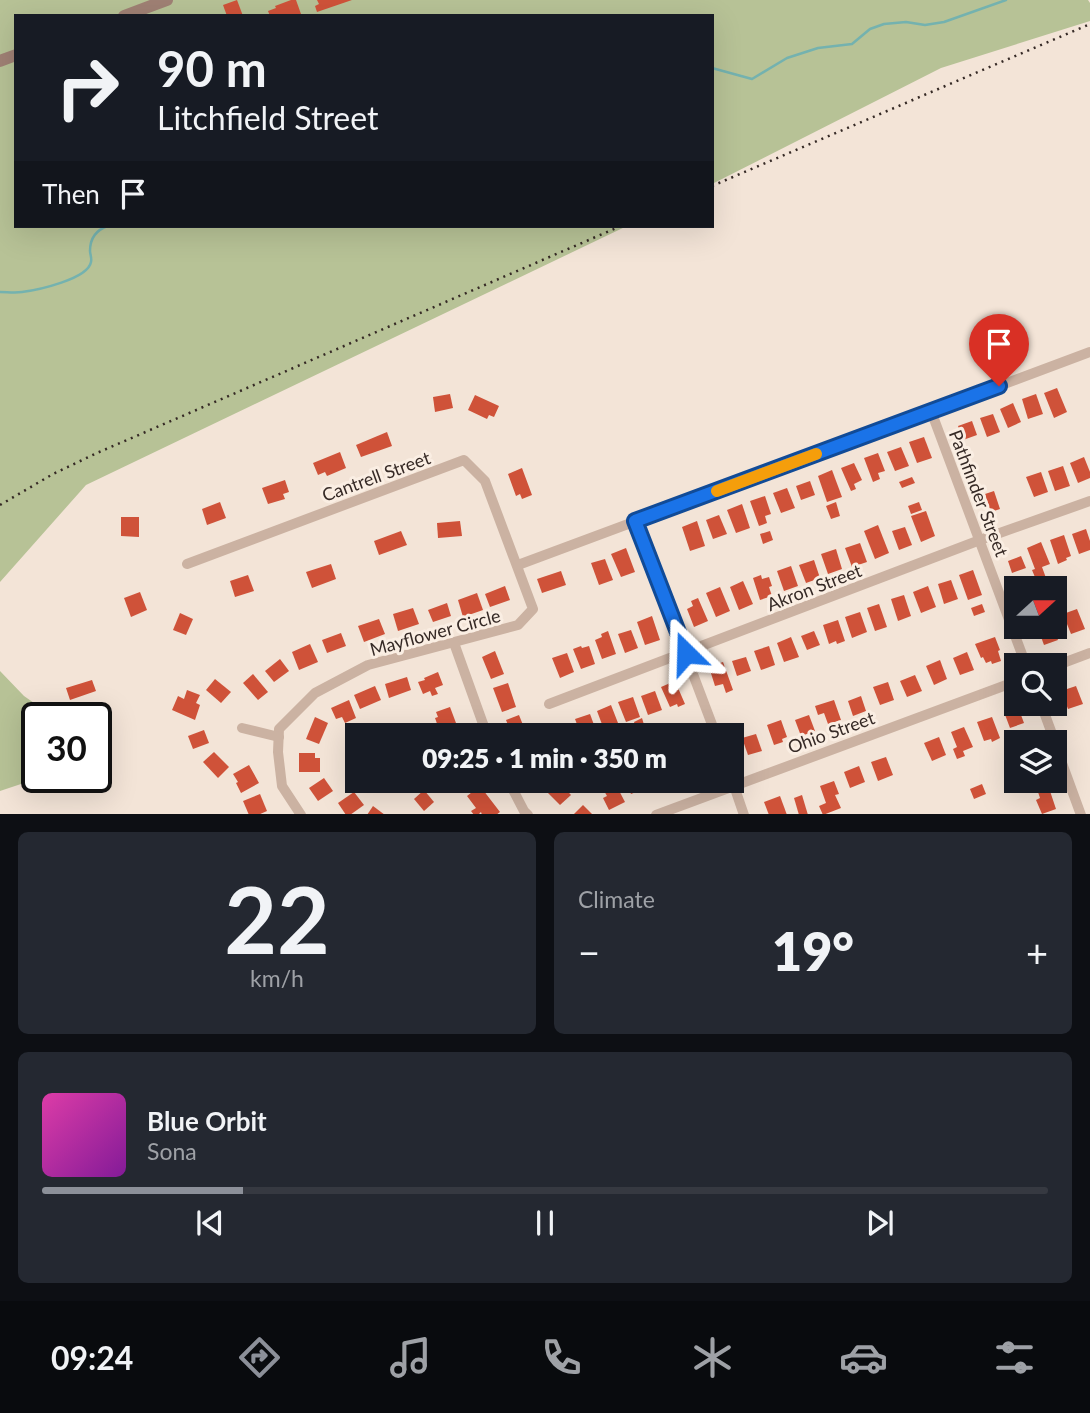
<!DOCTYPE html>
<meta charset="utf-8">
<style>
body{margin:0;font-family:Lato,sans-serif;background:#242831;color:#f1f3f6;height:100vh;display:flex;flex-direction:column;font-size:26px;white-space:nowrap}
*{box-sizing:border-box;margin:0}
p{font-size:23px;color:#9ea1a6}
.icon{flex:none;width:38px;height:38px;fill:none;stroke:currentColor;stroke-width:2;stroke-linecap:round;stroke-linejoin:round}
.map{position:relative;height:814px;overflow:hidden}
.details{display:flex;flex-direction:column;gap:18px;padding:18px;background:#0d0f14;flex:1}
.details>*{flex:none}
.top-card{position:absolute;left:14px;top:14px;width:700px;height:214px;border-radius:0px;box-shadow:0 7px 28px #0002;background:#171b24;color:#f1f3f6;overflow:hidden}
.needle{width:46px;rotate:69deg}
.fabs{position:absolute;left:1004px;top:576px;display:grid;gap:14px}
.fabs a{display:grid;place-items:center;width:63px;height:63px;border-radius:0px;background:#171b24;box-shadow:0 7px 28px #0002;font-size:35px}
.speed{position:absolute;left:21px;top:702px;display:flex;gap:14px;font-size:35px;font-weight:700;text-align:center}
.speed>*{display:grid;place-content:center;width:91px;height:91px;border-radius:50%;background:#171b24;box-shadow:0 7px 28px #0002;line-height:1}
.speed .limit{border:4px solid #111;border-radius:10px;background:#fff;color:#111}
.pin{position:absolute;display:grid;place-items:center;width:60px;height:60px;color:#fff;margin:-72px -30px;border-radius:50% 50% 50% 0;rotate:-45deg;box-shadow:0 0 7px #0007}
.pin .icon{rotate:45deg}
.me{position:absolute;width:77px;margin:-38px;rotate:338deg;stroke-linejoin:round;filter:drop-shadow(0 0 5px #0008)}
.turn{display:flex;align-items:center;gap:24px;height:147px;padding:0 28px;font-size:32px}
.turn .icon{width:91px;height:91px;stroke-width:2.5}
.turn b{display:block;font-size:49px;line-height:60px}
.then{display:flex;align-items:center;height:66px;padding:0 28px;background:#0003;gap:14px;font-size:26px}
.big{font-size:52px;font-weight:800;line-height:1.1}
.details .tile{flex:1;display:flex;flex-direction:column;justify-content:center;gap:10px;min-width:0;padding:0 24px;border-radius:10px;background:#242831}
.details .dial{align-items:center;gap:0}
.dial b{font-size:91px;line-height:1}
.song{display:flex;align-items:center;gap:21px}
.cover{width:84px;height:84px;border-radius:10px;background:linear-gradient(135deg,hsl(320 70% 55%),hsl(290 70% 35%))}
.played{height:7px;border-radius:4px;background:linear-gradient(90deg,#8c9099 20%,#363941 20%)}
.keys{display:flex;justify-content:space-around;direction:ltr}
.heat{display:flex;justify-content:space-between;align-items:center;font-size:38px;direction:ltr}
.details .tiles{flex:1;display:grid;gap:18px;grid-template-columns:1fr 1fr}
.tile:last-child{grid-column:span 2}
.trip{position:absolute;left:345px;top:723px;width:399px;height:70px;border-radius:0px;background:#171b24;box-shadow:0 7px 28px #0002;font-weight:800;line-height:70px;text-align:center}
.dock{display:flex;height:112px;justify-content:space-around;align-items:center;background:#090b0e;color:#9ea1a6}
.dock .icon{width:49px;height:49px}
.dock .selected{color:#8c9099}
.dock b{font-size:32px;color:#f1f3f6}
.map>svg:first-child{display:block}
.green{fill:#b7c296}
.lines{fill:none;stroke-linecap:round;stroke-linejoin:round}
.stream{stroke:#74b2af;stroke-width:2.5}
.building{fill:#cf5239}
.minor{stroke:#cbb2a2;stroke-width:10}
.secondary{stroke:#9f8074;stroke-width:12}
.rail{stroke:#352925;stroke-width:2.5;stroke-dasharray:2 5;stroke-linecap:butt}
.route-casing{stroke:#114b97;stroke-width:18}
.route{stroke:#1a73e8;stroke-width:12}
.slow{stroke:#f59e0b;stroke-width:12}
.labels{text-anchor:middle;dominant-baseline:central;stroke-width:6;stroke-linejoin:round;paint-order:stroke}
.street-label{font-size:18px;fill:#352925;stroke:#faeee3}
</style>
<div class="map">
<svg width="1090" height="815" viewBox="0 0 1090 815">
<rect width="100%" height="100%" fill="#f3e4d7"/>
<g class="green">
<polygon points="0,0 1088,0 1090,3 1090,21 941,68 712,184 712,16 16,16 16,226 627,226 86,485 0,582"/>
<polygon points="0,671 24,696 54,717 37,718 37,777 42,777 0,791"/>
</g>
<g class="lines">
<g class="stream">
<polyline points="712,68 752,79 787,58 818,48 852,44 870,29 884,24 906,22 925,25 944,22 1006,0"/>
<path d="M0 292C7 292 15 293 22 292 38 290 88 279 91 262 92 258 90 254 90 251 90 238 96 230 108 226"/>
</g>
</g>
<g class="building">
<polygon points="237,0 243,16 227,16 223,5"/>
<polygon points="291,0 296,0 301,14 296,16 270,16 268,11 276,8 275,6"/>
<polygon points="317,0 352,0 317,12 315,6 319,4"/>
<polygon points="1057,388 1067,412 1054,418 1044,393"/>
<polygon points="450,394 453,408 435,412 433,397"/>
<polygon points="1036,394 1043,414 1028,419 1022,399"/>
<polygon points="475,395 499,406 494,417 489,415 487,419 468,410"/>
<polygon points="1013,403 1021,422 1008,428 1000,409"/>
<polygon points="993,414 1000,432 987,437 980,418"/>
<polygon points="972,421 977,435 963,440 958,426"/>
<polygon points="387,432 392,446 361,457 356,445"/>
<polygon points="924,437 932,458 917,463 909,442"/>
<polygon points="901,447 909,466 895,471 887,452"/>
<polygon points="340,452 346,468 327,476 325,472 318,475 313,463"/>
<polygon points="878,453 885,471 878,473 880,479 873,482 864,458"/>
<polygon points="1084,457 1090,472 1090,478 1078,483 1070,463"/>
<polygon points="854,463 862,480 854,484 856,489 851,491 841,468"/>
<polygon points="1063,466 1070,486 1055,491 1048,471"/>
<polygon points="522,468 532,495 522,499 520,494 516,496 508,474"/>
<polygon points="832,470 842,497 827,502 818,476"/>
<polygon points="1041,472 1048,492 1034,497 1026,477"/>
<polygon points="912,477 915,483 902,488 899,482"/>
<polygon points="285,480 289,492 283,494 285,499 268,504 262,488"/>
<polygon points="810,481 815,495 801,500 796,486"/>
<polygon points="787,488 795,508 781,513 773,493"/>
<polygon points="994,491 1000,509 991,512 985,494"/>
<polygon points="765,496 771,514 765,516 767,523 759,526 750,501"/>
<polygon points="220,502 226,518 207,525 202,509"/>
<polygon points="836,502 840,516 831,519 826,506"/>
<polygon points="919,502 922,510 911,514 908,506"/>
<polygon points="742,504 750,528 736,533 727,510"/>
<polygon points="926,511 935,536 921,542 911,516"/>
<polygon points="719,515 727,534 713,539 706,520"/>
<polygon points="121,517 139,517 139,537 121,536"/>
<polygon points="460,521 462,536 438,538 437,523"/>
<polygon points="697,521 705,546 690,551 682,527"/>
<polygon points="878,525 889,553 875,559 864,531"/>
<polygon points="905,527 912,545 899,550 892,531"/>
<polygon points="1086,529 1090,541 1090,550 1079,554 1072,534"/>
<polygon points="401,531 407,545 379,555 374,541"/>
<polygon points="770,531 773,540 763,544 760,534"/>
<polygon points="1064,535 1071,556 1066,558 1067,560 1058,564 1050,540"/>
<polygon points="1041,542 1050,564 1042,567 1046,578 1037,582 1032,570 1035,569 1027,548"/>
<polygon points="860,543 867,562 852,567 845,548"/>
<polygon points="626,548 635,572 621,577 611,554"/>
<polygon points="836,549 842,569 828,574 821,554"/>
<polygon points="1021,556 1026,568 1012,573 1008,561"/>
<polygon points="605,559 613,580 599,585 591,563"/>
<polygon points="814,560 820,578 806,583 799,565"/>
<polygon points="331,564 336,579 312,588 306,572"/>
<polygon points="791,566 798,586 784,591 777,571"/>
<polygon points="973,570 982,595 968,600 959,575"/>
<polygon points="561,571 566,585 542,593 537,579"/>
<polygon points="248,575 254,591 235,597 230,581"/>
<polygon points="761,575 762,579 769,577 772,586 769,587 772,596 760,600 753,578"/>
<polygon points="951,580 958,599 944,604 938,584"/>
<polygon points="743,581 753,604 739,610 730,587"/>
<polygon points="505,586 510,600 490,607 485,594"/>
<polygon points="928,586 936,607 921,613 913,592"/>
<polygon points="720,587 730,611 716,617 706,593"/>
<polygon points="140,592 147,610 131,617 124,598"/>
<polygon points="477,593 483,610 463,617 458,600"/>
<polygon points="904,595 911,616 898,621 891,599"/>
<polygon points="698,598 708,621 694,627 687,609 693,606 691,601"/>
<polygon points="447,603 451,616 433,622 428,610"/>
<polygon points="879,604 887,627 875,631 867,608"/>
<polygon points="982,604 985,612 974,616 971,608"/>
<polygon points="413,608 419,624 398,631 393,614"/>
<polygon points="1077,609 1085,629 1071,634 1063,614"/>
<polygon points="860,612 867,632 852,638 845,617"/>
<polygon points="180,613 193,619 186,635 173,630"/>
<polygon points="652,616 660,640 645,645 637,622"/>
<polygon points="379,619 385,634 364,642 358,626"/>
<polygon points="838,620 845,641 837,644 836,641 829,644 823,625"/>
<polygon points="1037,626 1053,626 1058,640 1044,645"/>
<polygon points="631,630 638,648 625,653 618,634"/>
<polygon points="608,631 616,654 602,659 595,640 602,637 601,634"/>
<polygon points="814,631 820,645 807,650 801,636"/>
<polygon points="341,633 346,646 327,653 322,640"/>
<polygon points="791,637 799,657 784,662 777,643"/>
<polygon points="995,637 1000,650 998,651 1001,661 992,664 991,661 986,663 983,657 981,658 975,644"/>
<polygon points="310,644 318,662 299,670 292,652"/>
<polygon points="581,646 582,648 589,646 595,664 581,669 573,649"/>
<polygon points="769,646 775,665 761,670 754,651"/>
<polygon points="495,651 504,674 491,679 482,657"/>
<polygon points="967,652 974,670 960,675 953,658"/>
<polygon points="567,653 574,672 560,678 552,658"/>
<polygon points="746,657 751,671 737,676 732,661"/>
<polygon points="280,659 289,671 274,682 265,671"/>
<polygon points="940,660 947,679 934,685 926,666"/>
<polygon points="723,662 733,690 726,693 723,684 715,686 709,667"/>
<polygon points="438,672 443,685 435,688 438,694 432,696 430,691 423,694 418,682 425,680 424,678"/>
<polygon points="253,674 268,692 258,700 243,683"/>
<polygon points="915,675 922,691 907,697 900,681"/>
<polygon points="407,677 411,690 389,698 385,684"/>
<polygon points="215,679 231,692 221,703 206,690"/>
<polygon points="92,680 96,691 70,700 66,688"/>
<polygon points="675,681 685,704 678,707 677,704 670,707 661,687"/>
<polygon points="888,682 894,700 880,705 873,687"/>
<polygon points="508,683 516,707 502,712 493,688"/>
<polygon points="375,686 381,700 360,709 354,695"/>
<polygon points="1076,686 1083,704 1068,709 1061,691"/>
<polygon points="187,690 200,695 196,703 200,705 195,720 172,710 178,696 184,699"/>
<polygon points="655,691 662,710 648,715 641,696"/>
<polygon points="861,696 866,711 853,716 848,701"/>
<polygon points="633,697 640,717 626,722 618,702"/>
<polygon points="349,700 356,718 345,723 342,717 336,719 331,708"/>
<polygon points="834,700 841,720 828,724 824,713 818,715 815,706"/>
<polygon points="611,705 618,723 611,726 614,732 606,735 597,711"/>
<polygon points="450,707 459,731 448,735 441,735 435,718 438,717 436,712"/>
<polygon points="1018,707 1024,723 1010,728 1004,712"/>
<polygon points="590,714 597,733 592,735 581,735 575,719"/>
<polygon points="519,715 527,735 512,735 506,720"/>
<polygon points="809,715 815,731 801,736 795,720"/>
<polygon points="315,717 328,723 319,744 306,739"/>
<polygon points="992,717 1000,738 992,742 991,739 984,741 977,722"/>
<polygon points="642,718 645,728 637,731 634,722"/>
<polygon points="781,720 787,737 782,739 783,742 774,745 767,725"/>
<polygon points="964,727 973,747 963,751 965,756 957,759 953,749 957,747 951,732"/>
<polygon points="204,730 209,743 193,749 188,736"/>
<polygon points="756,734 762,751 748,755 742,738"/>
<polygon points="939,737 946,755 932,761 924,743"/>
<polygon points="214,752 229,767 218,778 203,762"/>
<polygon points="299,753 315,753 315,758 320,758 320,772 299,772"/>
<polygon points="886,757 893,775 878,781 871,762"/>
<polygon points="249,765 259,783 241,793 236,783 238,782 233,774"/>
<polygon points="859,766 865,782 850,788 844,772"/>
<polygon points="324,778 333,791 318,801 309,788"/>
<polygon points="551,780 557,780 571,795 560,805 543,788"/>
<polygon points="625,780 649,780 651,786 631,794"/>
<polygon points="660,780 681,780 681,781 663,787"/>
<polygon points="834,781 839,794 835,795 841,808 823,815 819,806 826,803 820,786"/>
<polygon points="615,783 625,802 609,810 603,798 607,796 603,789"/>
<polygon points="982,784 986,794 974,799 970,789"/>
<polygon points="480,786 500,812 496,815 482,815 481,812 478,815 474,815 471,811 476,808 467,796"/>
<polygon points="1049,788 1056,809 1042,814 1036,800 1040,798 1038,792"/>
<polygon points="424,790 434,802 424,811 414,799"/>
<polygon points="354,792 364,805 350,815 346,815 338,803"/>
<polygon points="260,794 267,811 258,815 249,815 243,801"/>
<polygon points="802,795 808,815 799,815 794,798"/>
<polygon points="780,796 787,815 769,815 764,802"/>
<polygon points="583,805 593,815 573,815"/>
<polygon points="373,806 385,815 367,815"/>
</g>
<g class="lines">
<g class="minor">
<polyline points="931,411 1026,665"/>
<polyline points="635,521 716,735"/>
<polyline points="187,564 464,460 485,481 533,609 518,625 368,665 315,693 279,729 278,752 282,786 301,815"/>
<polyline points="518,565 1090,352"/>
<polyline points="454,643 487,735"/>
<polyline points="1055,666 1090,653"/>
<polyline points="549,704 980,540 1090,501"/>
<polyline points="1041,704 1055,742"/>
<polyline points="242,728 279,737"/>
<polyline points="1055,744 1081,815"/>
<polyline points="508,780 524,811 528,815"/>
<polyline points="732,780 744,815"/>
<polyline points="656,815 1017,681"/>
</g>
<g class="secondary">
<polyline points="124,16 167,0"/>
<polyline points="0,61 16,55"/>
</g>
<g class="rail">
<polyline points="712,186 1090,24"/>
<polyline points="0,505 53,474 97,453 621,226"/>
</g>
</g>
<g class="lines">
<defs>
<polyline id="route" points="686,653 635,521 999,386"/>
</defs>
<use href="#route" class="route-casing"/>
<use href="#route" class="route"/>
<polyline class="slow" points="717,491 816,454"/>
</g>
<g class="labels">
<g class="street-label">
<text transform="translate(376 476) rotate(-20)">Cantrell Street</text>
<text transform="translate(979 493) rotate(69)">Pathfinder Street</text>
<text transform="translate(814 587) rotate(-21)">Akron Street</text>
<text transform="translate(435 632) rotate(-15)">Mayflower Circle</text>
<text transform="translate(831 732) rotate(-20)">Ohio Street</text>
</g>
</g>
</svg>
<div class="fabs">
<a><svg class="needle" viewBox="-14 -14 28 28"><path d="M0-13l5 13h-10z" fill="#e53935"/><path d="M0 13l5-13h-10z" fill="#9ea1a6"/></svg></a>
<a><svg class="icon" aria-label="search" viewBox="0 0 24 24"><circle cx="10" cy="10" r="6"/><path d="M15 15l6 6"/></svg></a>
<a><svg class="icon" aria-label="layers" viewBox="0 0 24 24"><path d="M12 4l9 5-9 5-9-5zM3 14l9 5 9-5"/></svg></a>
</div>
<div class="speed"><div class="limit">30</div></div>
<div class="pin" style="left:999px;top:386px;background:#d93025"><svg class="icon" aria-label="arrive" viewBox="0 0 24 24"><path d="M6 21V4h12l-3 4 3 4H6"/></svg></div>
<svg class="me" style="left:686px;top:653px" viewBox="-20 -20 40 40"><path d="M0-17L14 15 0 8-14 15z" fill="#1a73e8" stroke="#fff" stroke-width="4"/></svg>
<div class="trip">09:25 · 1 min · 350 m</div>
<div class="top-card">
<div class="turn"><svg class="icon" aria-label="right" viewBox="0 0 24 24"><path d="M7 20v-9h11M14 6l5 5-5 5"/></svg><div><b>90 m</b>Litchfield Street</div></div>
<div class="then">Then<svg class="icon" aria-label="arrive" viewBox="0 0 24 24"><path d="M6 21V4h12l-3 4 3 4H6"/></svg></div>
</div>
</div>
<section class="details">
<div class="tiles">
<div class="tile dial"><b>22</b><p>km/h</p></div>
<div class="tile"><p>Climate</p>
<div class="heat"><a>−</a><b class="big">19°</b><a>+</a></div>
</div>
<div class="tile">
<div class="song"><i class="cover"></i><div><b>Blue Orbit</b><p>Sona</p></div></div>
<div class="played"></div>
<div class="keys"><svg class="icon" aria-label="previous" viewBox="0 0 24 24"><path d="M18 5L8 12l10 7zM5 5v14"/></svg><svg class="icon" aria-label="pause" viewBox="0 0 24 24"><path d="M8 5v14M16 5v14"/></svg><svg class="icon" aria-label="next" viewBox="0 0 24 24"><path d="M6 5l10 7-10 7zM19 5v14"/></svg></div>
</div>
</div>
</section>
<nav class="dock">
<b>09:24</b>
<svg class="icon selected" aria-label="directions" viewBox="0 0 24 24"><path d="M12 3l9 9-9 9-9-9zM9 14v-3h6M13 9l2 2-2 2"/></svg>
<svg class="icon" aria-label="music" viewBox="0 0 24 24"><path d="M9 18V5l10-2v13"/><circle cx="6" cy="18" r="3"/><circle cx="16" cy="16" r="3"/></svg>
<svg class="icon" aria-label="phone" viewBox="0 0 24 24"><path d="M5 4h4l2 5-3 2q2 4 5 5l2-3 5 2v4C11 20 4 13 5 4z"/></svg>
<svg class="icon" aria-label="climate" viewBox="0 0 24 24"><path d="M12 3v18M4 7l16 10M4 17L20 7"/></svg>
<svg class="icon" aria-label="car" viewBox="0 0 24 24"><path d="M5 17H2v-5l4-1 3-4h7l3 4 3 1v5h-3M9 17h6M6 11h13"/><circle cx="7" cy="17" r="2"/><circle cx="17" cy="17" r="2"/></svg>
<svg class="icon" aria-label="filters" viewBox="0 0 24 24"><path d="M4 7h16M4 17h16"/><circle cx="9" cy="7" r="2"/><circle cx="15" cy="17" r="2"/></svg>
</nav>
